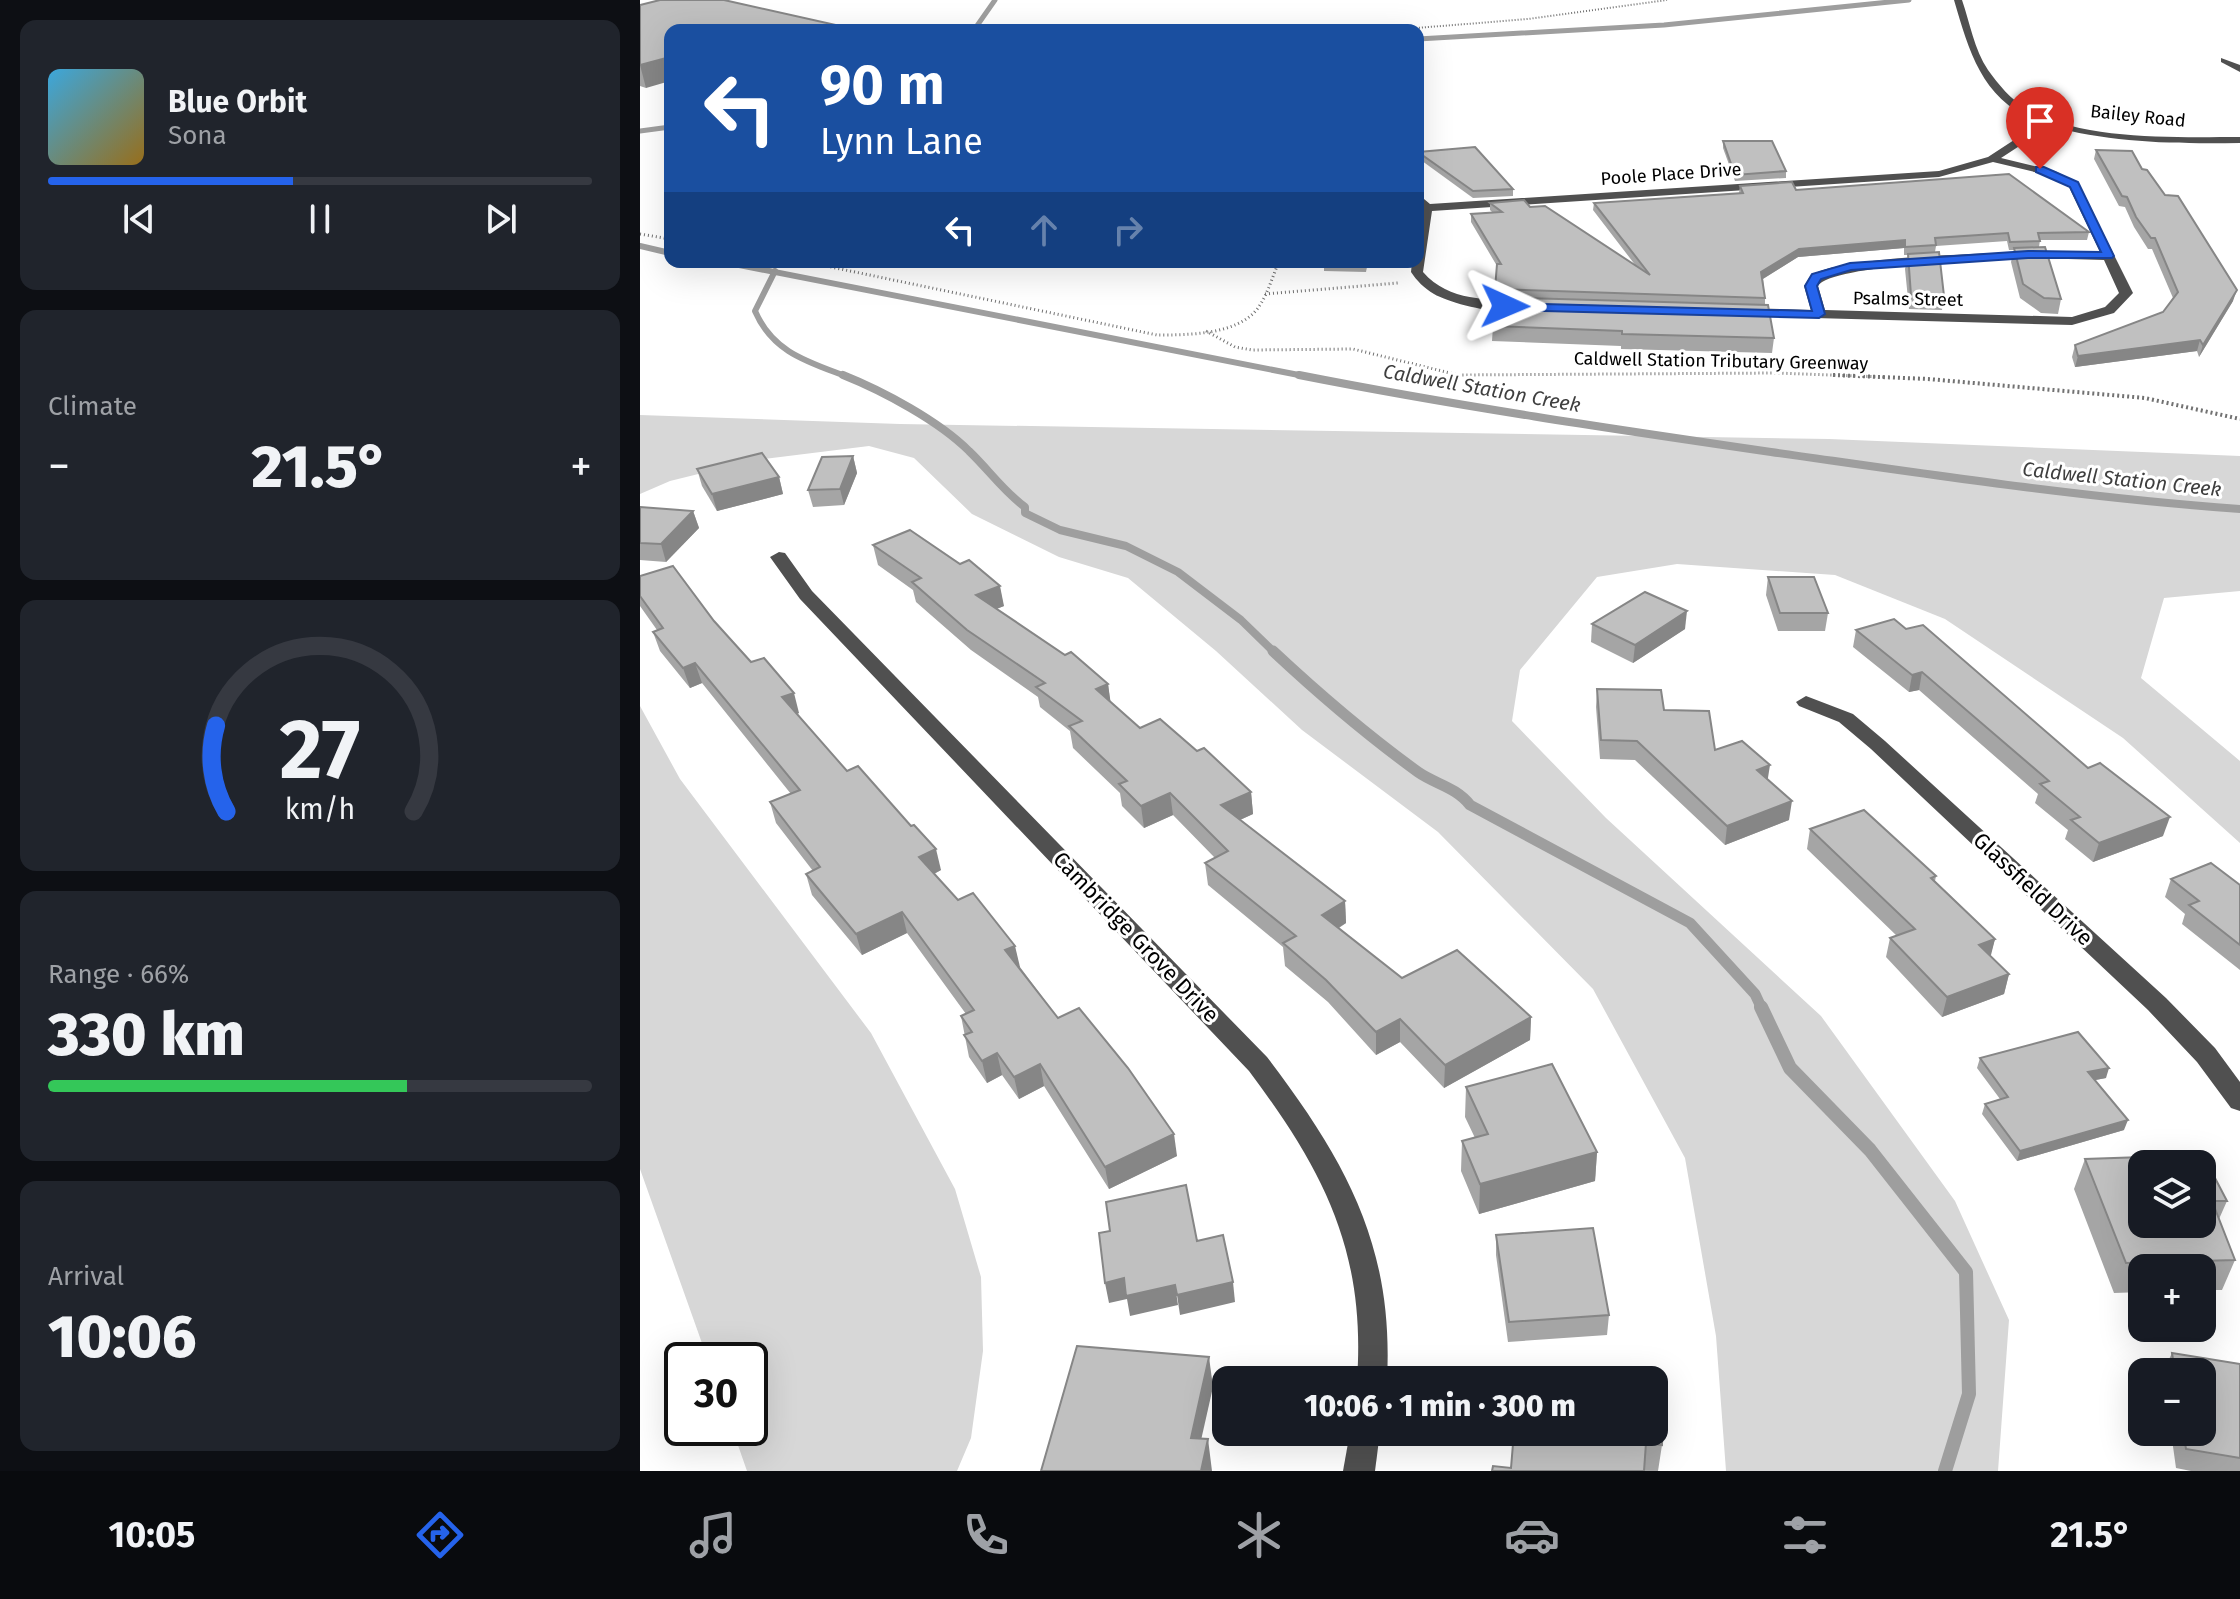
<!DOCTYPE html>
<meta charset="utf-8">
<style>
body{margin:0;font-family:"Fira Sans",sans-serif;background:#20242c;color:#f1f3f6;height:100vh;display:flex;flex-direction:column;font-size:30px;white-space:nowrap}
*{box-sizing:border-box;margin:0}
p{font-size:26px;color:#9ea1a6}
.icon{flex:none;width:44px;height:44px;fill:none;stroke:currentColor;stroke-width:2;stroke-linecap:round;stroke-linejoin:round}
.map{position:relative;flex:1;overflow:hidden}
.sheet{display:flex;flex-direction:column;gap:20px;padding:20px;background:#0d0f14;width:640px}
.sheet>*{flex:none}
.guide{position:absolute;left:24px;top:24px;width:760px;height:244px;border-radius:16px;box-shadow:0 8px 32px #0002;background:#1a4fa0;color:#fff;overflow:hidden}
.buttons{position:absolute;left:1488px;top:1150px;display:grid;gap:16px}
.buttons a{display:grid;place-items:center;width:88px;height:88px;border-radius:16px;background:#171b24;box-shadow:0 8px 32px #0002;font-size:40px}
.speed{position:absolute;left:24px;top:1342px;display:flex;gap:16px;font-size:40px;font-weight:700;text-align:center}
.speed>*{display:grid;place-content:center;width:104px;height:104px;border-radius:50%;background:#171b24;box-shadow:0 8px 32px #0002;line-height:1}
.speed .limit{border:4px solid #111;border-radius:12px;background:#fff;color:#111}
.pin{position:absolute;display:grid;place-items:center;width:68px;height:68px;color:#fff;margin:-82px -34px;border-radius:50% 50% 50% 0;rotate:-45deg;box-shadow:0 0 8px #0007}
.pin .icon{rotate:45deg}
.me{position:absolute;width:88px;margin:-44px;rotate:91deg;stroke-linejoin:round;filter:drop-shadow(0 0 6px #0008)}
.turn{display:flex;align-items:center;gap:28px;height:168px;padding:0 24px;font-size:36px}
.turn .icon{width:104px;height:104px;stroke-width:2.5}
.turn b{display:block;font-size:56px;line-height:68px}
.lanes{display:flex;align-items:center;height:76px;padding:0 24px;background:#0003;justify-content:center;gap:40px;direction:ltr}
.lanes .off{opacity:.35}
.big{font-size:60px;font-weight:800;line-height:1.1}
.sheet .widget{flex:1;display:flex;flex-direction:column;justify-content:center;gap:12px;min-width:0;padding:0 28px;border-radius:16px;background:#20242c}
.sheet .dial{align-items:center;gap:0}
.dial svg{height:208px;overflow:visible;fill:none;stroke:#363941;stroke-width:7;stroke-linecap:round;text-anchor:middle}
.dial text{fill:#f1f3f6;stroke:none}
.song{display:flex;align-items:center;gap:24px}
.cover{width:96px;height:96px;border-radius:12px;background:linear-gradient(135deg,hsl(200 70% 55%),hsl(40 70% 35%))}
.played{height:8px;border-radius:4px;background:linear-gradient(90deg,#2563eb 45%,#363941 45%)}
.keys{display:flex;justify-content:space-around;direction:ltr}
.heat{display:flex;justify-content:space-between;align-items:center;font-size:44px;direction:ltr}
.charge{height:12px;border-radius:6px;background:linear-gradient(90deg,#34c759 66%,#363941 0)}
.trip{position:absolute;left:572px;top:1366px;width:456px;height:80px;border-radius:16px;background:#171b24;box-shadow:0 8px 32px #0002;font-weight:800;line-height:80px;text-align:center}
.tabs{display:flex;height:128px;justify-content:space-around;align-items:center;background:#090b0e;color:#9ea1a6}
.tabs .icon{width:56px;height:56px}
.tabs .selected{color:#2563eb}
.tabs b{font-size:36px;color:#f1f3f6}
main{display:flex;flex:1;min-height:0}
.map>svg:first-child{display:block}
.green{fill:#d7d7d7}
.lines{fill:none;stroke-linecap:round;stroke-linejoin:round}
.stream-far4{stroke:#9e9e9e;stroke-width:5}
.stream-far3{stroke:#9e9e9e;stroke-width:6}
.stream-far2{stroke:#9e9e9e;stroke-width:8}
.stream-far1{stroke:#9e9e9e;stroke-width:11}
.stream{stroke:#9e9e9e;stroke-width:14}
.path-far2{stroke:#727272;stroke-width:2;stroke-dasharray:1 2;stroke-linecap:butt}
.path-far1{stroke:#727272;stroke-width:3;stroke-dasharray:1 3;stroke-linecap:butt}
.path{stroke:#727272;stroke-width:4;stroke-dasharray:2 3;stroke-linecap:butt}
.minor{fill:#505050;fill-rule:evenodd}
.wall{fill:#a5a5a5}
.shaded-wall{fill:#868686}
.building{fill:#c0c0c0;stroke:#868686;stroke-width:2;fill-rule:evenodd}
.route{fill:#2563eb;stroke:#184099;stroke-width:2}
.labels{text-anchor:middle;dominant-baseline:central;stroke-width:6;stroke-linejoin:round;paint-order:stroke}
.far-street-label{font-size:18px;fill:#000;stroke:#fff}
.far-water-label{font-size:20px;font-style:italic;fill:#3f3f3f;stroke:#fff}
.street-label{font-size:22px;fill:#000;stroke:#fff}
</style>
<main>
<section class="sheet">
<div class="widget">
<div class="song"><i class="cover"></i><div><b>Blue Orbit</b><p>Sona</p></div></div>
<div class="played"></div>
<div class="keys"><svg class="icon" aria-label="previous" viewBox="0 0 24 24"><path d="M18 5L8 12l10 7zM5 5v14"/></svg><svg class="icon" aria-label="pause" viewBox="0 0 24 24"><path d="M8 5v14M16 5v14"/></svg><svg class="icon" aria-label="next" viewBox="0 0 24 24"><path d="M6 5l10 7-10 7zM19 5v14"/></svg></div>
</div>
<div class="widget"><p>Climate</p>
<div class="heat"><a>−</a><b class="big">21.5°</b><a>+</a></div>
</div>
<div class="widget dial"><svg viewBox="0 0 100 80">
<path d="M14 69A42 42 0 1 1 86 69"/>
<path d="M14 69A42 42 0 0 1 10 36" stroke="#2563eb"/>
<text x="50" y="56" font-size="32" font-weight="700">27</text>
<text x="50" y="72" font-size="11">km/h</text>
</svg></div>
<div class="widget"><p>Range · 66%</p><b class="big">330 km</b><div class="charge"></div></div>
<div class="widget"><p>Arrival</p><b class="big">10:06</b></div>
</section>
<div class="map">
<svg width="1600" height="1471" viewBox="0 0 1600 1471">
<rect width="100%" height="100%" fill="#fff"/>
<g class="green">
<polygon points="0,415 260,424 1189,439 1600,456 1600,591 1524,598 1501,678 1600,761 1600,843 1483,738 1305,619 1195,575 1037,564 957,577 880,670 872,721 966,818 1181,1016 1315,1201 1369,1320 1358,1471 1086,1471 1076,1336 1045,1158 953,989 798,832 662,730 576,651 488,578 419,557 332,514 274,458 229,446 115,460 30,481 0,494"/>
<polygon points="0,706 40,779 231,1033 315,1189 341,1277 343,1351 331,1438 317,1471 107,1471 92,1428 110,1428 110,1360 68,1360 0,1169"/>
</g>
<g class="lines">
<g class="stream-far4">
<polyline points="334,30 355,0"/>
<polyline points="778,39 1024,25 1269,0"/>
<polyline points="0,131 30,127"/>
</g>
<g class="stream-far3">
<polyline points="0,246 30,253"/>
<polyline points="84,262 669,377"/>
<path d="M135 271 115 311C133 353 169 362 208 377"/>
</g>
<g class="stream-far2">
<path d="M203 375C243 391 299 421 329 451 349 470 363 491 385 507V513L420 530 486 546 538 572 601 620 635 653"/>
<path d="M659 375C816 406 973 429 1131 452 1287 474 1443 498 1600 509"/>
</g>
<path class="stream-far1" d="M633 651C679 694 727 735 778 772 795 784 816 787 830 805L1050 923 1115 994 1122 1009"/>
<polyline class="stream" points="1121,1007 1150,1068 1230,1150 1326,1272 1329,1394 1305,1471"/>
<polyline class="path-far2" points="752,30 888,19 1027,0"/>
<g class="path-far1">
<polyline points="0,234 30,239"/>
<path d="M167 262 517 335C548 335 598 335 618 308 628 294 632 277 639 262"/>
<polyline points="625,294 758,283"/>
<polyline points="566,331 595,347 612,350 713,349 818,375 1137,373 1244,377"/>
</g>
<polyline class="path" points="1193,375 1288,379 1505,398 1600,419"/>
<g class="minor">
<path d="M1314 0H1322C1330 23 1334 49 1348 70 1358 84 1371 100 1387 109 1444 141 1536 137 1600 137V143C1537 144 1471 143 1410 126L1361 158 1415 171 1438 183 1493 293 1474 313 1432 325 1103 316 1096 312 1103 308 1171 310 1164 286C1167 283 1168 278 1171 276 1197 253 1416 251 1460 252L1429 187 1407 175 1353 162 1299 177 792 211 783 272C810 303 847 297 884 304L886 307C870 319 811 304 794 294 784 288 777 281 771 272L772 262H778L781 208 778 194 790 204 1299 171 1348 157 1400 123C1342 100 1330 54 1314 0ZM1388 258 1464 260 1479 293 1465 307 1432 317 1185 310 1178 286C1192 264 1354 260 1388 258Z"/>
<polygon points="1581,58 1600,65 1600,72 1581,62"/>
<path d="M139 552 145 553 172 591 627 1057C706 1161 754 1246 747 1380H717C726 1252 684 1171 609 1071L160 599 130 557Z"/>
<polygon points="1166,696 1213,714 1245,741 1526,998 1575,1048 1600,1082 1600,1111 1591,1108 1557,1062 1508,1010 1231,749 1199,722 1159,706 1156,702"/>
<polygon points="710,1432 740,1432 735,1471 703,1471"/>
</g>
</g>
<g class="wall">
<polygon points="0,5 30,30 6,88 0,86"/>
<polygon points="1083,141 1146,171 1146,178 1095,181 1083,148"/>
<polygon points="1456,150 1502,169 1593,301 1559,357 1557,351 1435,367 1432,357 1435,345 1523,312 1533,298 1512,249 1508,249 1494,227 1485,207 1479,206 1454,159"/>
<polygon points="778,151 873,189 873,196 833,198 778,158"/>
<polygon points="1100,186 1156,190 1449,232 1447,240 1400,240 1399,247 1421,299 1418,314 1401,313 1380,298 1371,262 1374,250 1369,250 1367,241 1296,246 1295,252 1304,296 1302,310 1269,309 1265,269 1268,255 1264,255 1264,248 1158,257 1123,279 1125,298 1125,305 1134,338 1132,353 981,349 981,346 852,341 857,266 831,222 831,214 852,212 850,210 850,203 890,207 996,266 953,210 954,203 1099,193"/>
<polygon points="684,262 728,262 726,272 684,271"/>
<polygon points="213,456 217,473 204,505 173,507 168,490"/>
<polygon points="57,469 139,477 143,494 77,511 62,486"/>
<polygon points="0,507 53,511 59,528 26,562 0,560"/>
<polygon points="233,545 364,606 356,609 468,684 470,701 500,728 557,751 611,792 613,814 600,820 705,901 706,923 699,928 762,978 891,1017 890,1040 804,1088 760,1042 736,1055 688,1002 645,966 643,947 568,885 565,863 575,858 533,815 504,828 482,806 480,793 433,748 430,731 400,707 398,697 331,650 276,602 273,590 238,565"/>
<polygon points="0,576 74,621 159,713 157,714 207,771 301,870 294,874 380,967 418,1018 537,1156 469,1189 404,1086 379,1099 362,1075 347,1083 329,1057 321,1016 326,1014 267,933 222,955 172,895 166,874 173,871 136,823 130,802 151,794 62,683 50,688 20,651 13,632 17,630 0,606"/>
<polygon points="1128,577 1188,613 1185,631 1138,631 1126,595"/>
<polygon points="952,624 1045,629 993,663 951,642"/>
<polygon points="1266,629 1523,836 1453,862 1425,839 1428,830 1395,803 1398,794 1279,690 1269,692 1213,647 1216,630"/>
<polygon points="957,689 1024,710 1075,750 1149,820 1085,845 995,760 960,759 956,707"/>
<polygon points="1170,829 1296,876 1295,881 1355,939 1350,956 1369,974 1364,994 1302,1017 1246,957 1250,938 1257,936 1167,849"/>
<polygon points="1531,879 1600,885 1600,970 1542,924 1545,914 1525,897"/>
<polygon points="1340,1058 1466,1078 1455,1080 1484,1130 1377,1161 1342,1114 1345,1104 1360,1099 1337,1068"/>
<polygon points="826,1087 957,1152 955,1181 839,1214 821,1171 822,1141 835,1138 825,1117"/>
<polygon points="1445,1159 1587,1201 1579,1219 1595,1260 1582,1290 1562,1290 1562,1268 1502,1268 1502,1292 1474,1293 1434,1189"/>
<polygon points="856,1235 969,1315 967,1335 868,1342 856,1255"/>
<polygon points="1532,1353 1535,1372 1523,1372"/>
<polygon points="1600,1364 1600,1471 1551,1471 1536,1468 1531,1432 1562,1432"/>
<polygon points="874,1432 1022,1445 1018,1471 852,1471 871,1468"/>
</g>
<g class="shaded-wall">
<polygon points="30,57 30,81 6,88 0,65"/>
<polygon points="1265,240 1264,248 1158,257 1121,280 1121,272 1159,249"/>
<polygon points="1597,290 1593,301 1559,357 1563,345"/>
<polygon points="1560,340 1557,351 1435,367 1438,356"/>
<polygon points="213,456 217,473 204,505 200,489"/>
<polygon points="139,477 143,494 77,511 72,494"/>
<polygon points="53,511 59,528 26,562 21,544"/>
<polygon points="360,586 364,606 339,616 336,595"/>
<polygon points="1047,611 1045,629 993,663 995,645"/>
<polygon points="55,663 62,683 50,688 43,668"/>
<polygon points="1282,672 1279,690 1269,692 1272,675"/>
<polygon points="468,684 471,705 456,689"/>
<polygon points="154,693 159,713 148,717 142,697"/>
<polygon points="1130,765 1127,784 1117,770"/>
<polygon points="611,792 613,814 584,827 581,805"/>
<polygon points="530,793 533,815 504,828 501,806"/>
<polygon points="1152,801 1149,820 1085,845 1087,826"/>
<polygon points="1530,817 1523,836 1453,862 1459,843"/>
<polygon points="296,849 301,870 284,879 279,857"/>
<polygon points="705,901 706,923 683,937 682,915"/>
<polygon points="262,912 267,933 222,955 216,934"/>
<polygon points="1355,939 1350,959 1339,945"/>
<polygon points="375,946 380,967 370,972 365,950"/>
<polygon points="1369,974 1364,994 1302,1017 1307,997"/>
<polygon points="891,1017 890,1040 804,1088 805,1065"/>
<polygon points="760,1019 760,1042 736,1055 736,1032"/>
<polygon points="357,1053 362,1075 347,1083 342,1061"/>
<polygon points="400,1064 404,1086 379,1099 374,1077"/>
<polygon points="1469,1068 1466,1078 1445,1082 1448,1072"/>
<polygon points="1488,1120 1484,1130 1377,1161 1380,1151"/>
<polygon points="534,1134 537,1156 469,1189 465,1167"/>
<polygon points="957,1152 955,1181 839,1214 840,1184"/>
<polygon points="484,1278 535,1285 538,1305 490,1316 487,1299 469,1303 465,1283"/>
<polygon points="593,1282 595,1302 540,1315 537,1295"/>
<polygon points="569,1357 573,1387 555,1467 551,1438"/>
<polygon points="568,1439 572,1471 561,1471"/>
</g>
<g class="building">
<polygon points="20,0 84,0 218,30 30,30 30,57 0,65 0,5"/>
<polygon points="1083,141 1132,141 1146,171 1095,175"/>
<polygon points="835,147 873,189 833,191 778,152"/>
<polygon points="1456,150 1492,151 1502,169 1507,170 1525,195 1538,196 1597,290 1563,345 1560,340 1438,356 1435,345 1523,312 1538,292 1515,238 1511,238 1496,217 1487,197 1482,196"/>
<polygon points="1369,174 1449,232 1398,233 1400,241 1370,242 1368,233 1295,238 1296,245 1265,247 1265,240 1159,249 1121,272 1125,298 855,289 857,264 861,264 831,214 862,212 850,203 884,200 890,207 905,206 1010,275 954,203 1103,193 1100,186 1152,182 1156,190"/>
<polygon points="1405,247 1421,299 1404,298 1383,284 1374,248"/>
<polygon points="1299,252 1304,296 1271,295 1268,254"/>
<polygon points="684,262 726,262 726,264 683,263"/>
<polygon points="854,297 1128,305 1134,338 982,334 982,331 852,326"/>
<polygon points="122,453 139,477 72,494 57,469"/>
<polygon points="213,456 200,489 168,490 182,457"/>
<polygon points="0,507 53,511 21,544 0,543"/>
<polygon points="270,530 320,564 329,560 360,586 336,595 425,655 431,652 468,684 456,689 500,728 520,719 557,751 564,748 611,792 581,805 705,901 682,915 762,978 817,950 891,1017 805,1065 760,1019 736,1032 686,980 643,943 656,936 565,863 588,851 530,793 501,806 479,784 487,781 429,726 442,721 396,687 405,683 327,630 272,582 281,578 233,545"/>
<polygon points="33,566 74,621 111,662 124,658 154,693 142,697 207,771 218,766 271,826 274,825 296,849 279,857 318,900 333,893 375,946 365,950 418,1018 439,1008 488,1068 534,1134 465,1167 400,1064 374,1077 357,1053 342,1061 324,1035 332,1032 321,1016 334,1010 262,912 216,934 166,874 180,867 130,802 160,790 55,663 43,668 13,632 23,628 0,596 0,576"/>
<polygon points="1128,577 1174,577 1188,613 1140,613"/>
<polygon points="1005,592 1047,611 995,645 952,624"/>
<polygon points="1254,619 1266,629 1283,625 1448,768 1460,763 1530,817 1459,843 1431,820 1440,817 1400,784 1409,781 1282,672 1272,675 1216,630"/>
<polygon points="957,689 1021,690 1024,710 1069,711 1075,750 1102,741 1130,765 1117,770 1152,801 1087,826 997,741 961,740"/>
<polygon points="1224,810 1296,876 1291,878 1355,939 1339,945 1369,974 1307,997 1250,938 1275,929 1170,829"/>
<polygon points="1571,863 1600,885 1600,945 1549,905 1559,901 1531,879"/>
<polygon points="1438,1032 1469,1068 1448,1072 1488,1120 1380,1151 1345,1104 1368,1097 1340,1058"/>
<polygon points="912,1064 957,1152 840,1184 822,1141 848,1134 826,1087"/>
<path d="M1563 1155 1587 1201H1572L1595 1260 1486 1263 1445 1159ZM1502 1164H1562V1224H1502Z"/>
<polygon points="546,1185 557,1241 583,1235 593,1282 537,1295 535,1285 486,1296 484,1278 465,1283 459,1233 470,1231 466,1202"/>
<polygon points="953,1228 969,1315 869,1322 856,1235"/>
<polygon points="437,1346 569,1357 551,1438 568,1439 561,1471 401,1471"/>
<polygon points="1532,1353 1600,1364 1600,1458 1546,1449 1543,1432 1562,1432 1562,1372 1535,1372"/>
<polygon points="1014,1400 1023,1401 1022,1445 1006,1443 1004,1471 852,1471 853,1466 871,1468 874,1432 1014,1432"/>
</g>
<polygon class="route" points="1396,167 1404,167 1438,182 1474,256 1472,258 1388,258 1211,270 1181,279 1177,286 1185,314 1179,318 865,310 859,306 865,303 1172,311 1165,286 1172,274 1210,263 1388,251 1461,252 1430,187 1396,172"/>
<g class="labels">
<g class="far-street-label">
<text transform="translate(1498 116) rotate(6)">Bailey Road</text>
<text transform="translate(1031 174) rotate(-4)">Poole Place Drive</text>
<text transform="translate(1268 299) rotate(1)">Psalms Street</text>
<text transform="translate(1081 361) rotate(1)">Caldwell Station Tributary Greenway</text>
</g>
<g class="far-water-label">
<text transform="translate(842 388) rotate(10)">Caldwell Station Creek</text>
<text transform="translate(1482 479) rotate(6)">Caldwell Station Creek</text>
</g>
<g class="street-label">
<text transform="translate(1393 889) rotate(43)">Glassfield Drive</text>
<text transform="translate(496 937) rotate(46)">Cambridge Grove Drive</text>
</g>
</g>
</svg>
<div class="buttons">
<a><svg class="icon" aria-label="layers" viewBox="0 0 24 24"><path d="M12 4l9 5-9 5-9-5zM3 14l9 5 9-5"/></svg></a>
<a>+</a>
<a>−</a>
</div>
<div class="speed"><div class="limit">30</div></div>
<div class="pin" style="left:1400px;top:169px;background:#d93025"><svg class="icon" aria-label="arrive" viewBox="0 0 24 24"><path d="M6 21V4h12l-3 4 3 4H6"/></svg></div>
<svg class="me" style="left:865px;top:306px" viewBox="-20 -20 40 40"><path d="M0-17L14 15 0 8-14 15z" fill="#2563eb" stroke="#fff" stroke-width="4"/></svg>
<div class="trip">10:06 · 1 min · 300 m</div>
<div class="guide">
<div class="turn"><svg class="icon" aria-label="left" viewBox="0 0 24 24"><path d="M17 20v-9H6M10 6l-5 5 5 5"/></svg><div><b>90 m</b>Lynn Lane</div></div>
<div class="lanes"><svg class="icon" aria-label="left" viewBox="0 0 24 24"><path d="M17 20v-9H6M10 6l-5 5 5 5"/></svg><svg class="icon off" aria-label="ahead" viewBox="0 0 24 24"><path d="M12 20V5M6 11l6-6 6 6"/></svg><svg class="icon off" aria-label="right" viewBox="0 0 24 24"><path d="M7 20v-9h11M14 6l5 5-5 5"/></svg></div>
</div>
</div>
</main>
<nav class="tabs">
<b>10:05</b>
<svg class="icon selected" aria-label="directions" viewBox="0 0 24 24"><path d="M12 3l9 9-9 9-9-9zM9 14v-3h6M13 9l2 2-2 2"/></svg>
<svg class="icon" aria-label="music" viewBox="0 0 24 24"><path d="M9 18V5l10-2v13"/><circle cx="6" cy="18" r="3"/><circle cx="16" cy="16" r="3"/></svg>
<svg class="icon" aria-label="phone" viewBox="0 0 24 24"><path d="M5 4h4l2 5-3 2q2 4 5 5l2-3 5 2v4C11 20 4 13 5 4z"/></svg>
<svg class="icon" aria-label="climate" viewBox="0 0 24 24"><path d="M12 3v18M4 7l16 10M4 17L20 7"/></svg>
<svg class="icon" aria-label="car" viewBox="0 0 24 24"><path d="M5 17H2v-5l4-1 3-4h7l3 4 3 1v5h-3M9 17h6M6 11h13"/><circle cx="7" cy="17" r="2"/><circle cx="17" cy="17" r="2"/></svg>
<svg class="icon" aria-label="filters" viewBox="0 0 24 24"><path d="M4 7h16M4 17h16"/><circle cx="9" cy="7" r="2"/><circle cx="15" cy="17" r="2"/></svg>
<b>21.5°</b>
</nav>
